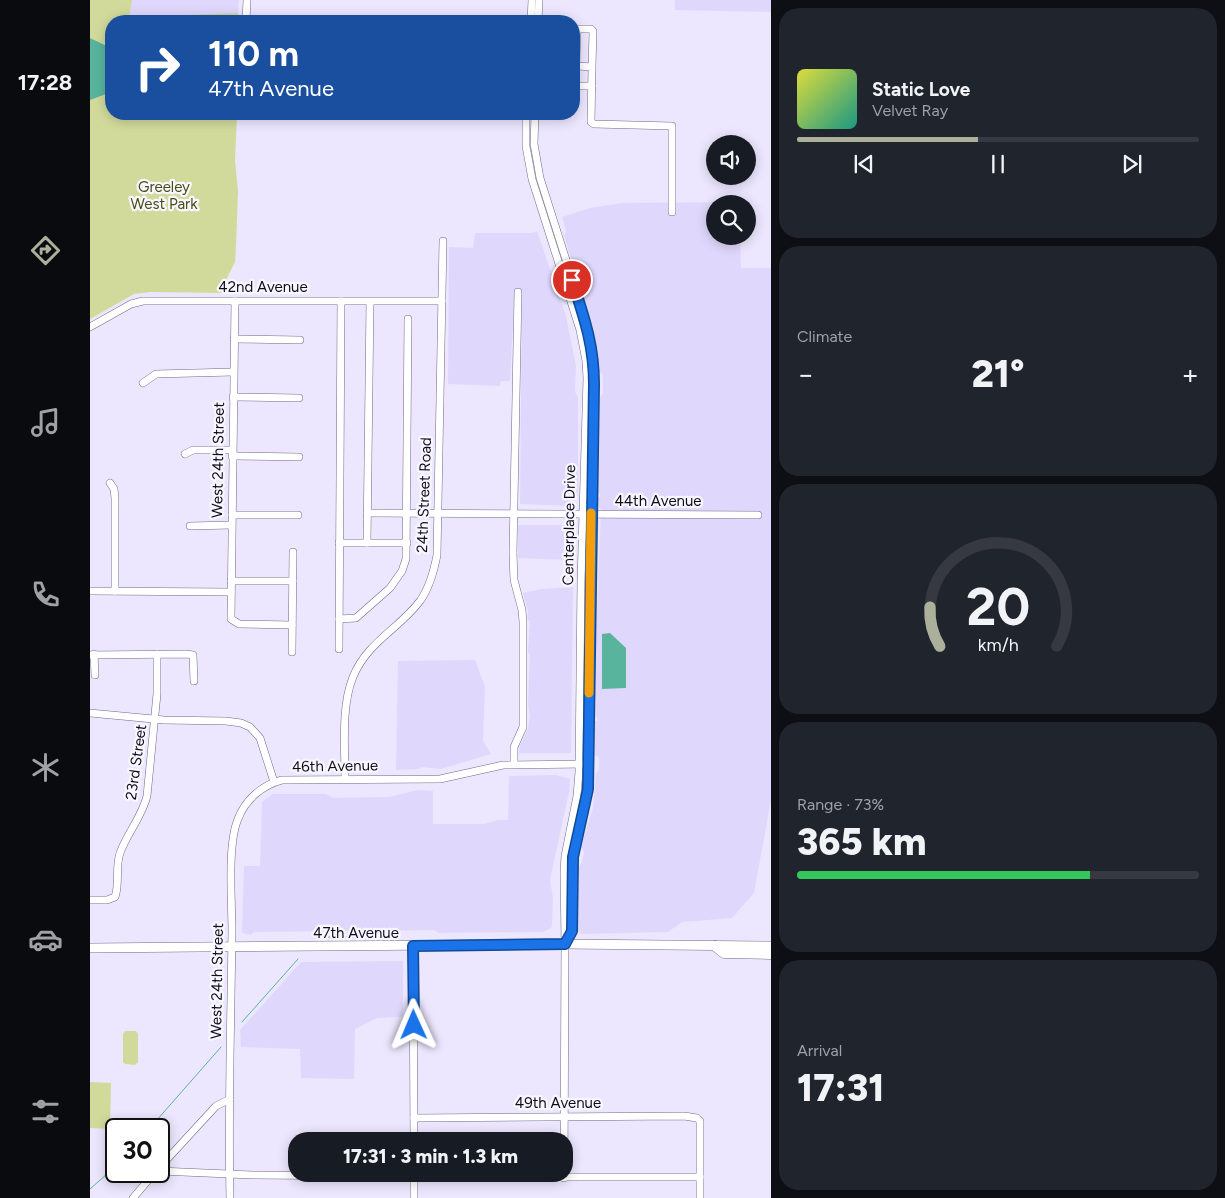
<!DOCTYPE html>
<meta charset="utf-8">
<style>
body{margin:0;font-family:Figtree,sans-serif;background:#20242c;color:#f1f3f6;height:100vh;display:flex;flex-direction:column;font-size:19px;white-space:nowrap}
*{box-sizing:border-box;margin:0}
p{font-size:16px;color:#9ea1a6}
.icon{flex:none;width:28px;height:28px;fill:none;stroke:currentColor;stroke-width:2;stroke-linecap:round;stroke-linejoin:round}
.map{position:relative;flex:1;overflow:hidden}
.panel{display:flex;flex-direction:column;gap:8px;padding:8px;background:#0d0f14;width:454px}
.panel>*{flex:none}
.guide{position:absolute;left:15px;top:15px;width:475px;height:105px;border-radius:20px;box-shadow:0 2px 12px #0003;background:#1a4fa0;color:#fff;overflow:hidden}
.fabs{position:absolute;left:616px;top:135px;display:grid;gap:10px}
.fabs a{display:grid;place-items:center;width:50px;height:50px;border-radius:50%;background:#171b24;box-shadow:0 2px 12px #0003;font-size:25px}
.speed{position:absolute;left:15px;top:1118px;display:flex;gap:10px;font-size:25px;font-weight:700;text-align:center}
.speed>*{display:grid;place-content:center;width:65px;height:65px;border-radius:50%;background:#171b24;box-shadow:0 2px 12px #0003;line-height:1}
.speed .limit{border:2px solid #111;border-radius:8px;background:#fff;color:#111}
.pin{position:absolute;display:grid;place-items:center;width:42px;height:42px;color:#fff;margin:-21px;border:2px solid #fff;border-radius:50%;box-shadow:0 1px 5px #0007}
.me{position:absolute;width:55px;margin:-28px;rotate:359deg;stroke-linejoin:round;filter:drop-shadow(0 0 4px #0008)}
.turn{display:flex;align-items:center;gap:18px;height:105px;padding:0 20px;font-size:22px}
.turn .icon{width:65px;height:65px;stroke-width:2.5}
.turn b{display:block;font-size:35px;line-height:42px}
.big{font-size:38px;font-weight:800;line-height:1.1}
.panel .card{flex:1;display:flex;flex-direction:column;justify-content:center;gap:8px;min-width:0;padding:0 18px;border-radius:20px;background:#20242c}
.panel .dial{align-items:center;gap:0}
.dial svg{height:130px;overflow:visible;fill:none;stroke:#363941;stroke-width:7;stroke-linecap:round;text-anchor:middle}
.dial text{fill:#f1f3f6;stroke:none}
.song{display:flex;align-items:center;gap:15px}
.cover{width:60px;height:60px;border-radius:8px;background:linear-gradient(135deg,hsl(60 70% 55%),hsl(170 70% 35%))}
.played{height:5px;border-radius:2px;background:linear-gradient(90deg,#acb09b 45%,#363941 45%)}
.keys{display:flex;justify-content:space-around;direction:ltr}
.heat{display:flex;justify-content:space-between;align-items:center;font-size:28px;direction:ltr}
.charge{height:8px;border-radius:4px;background:linear-gradient(90deg,#34c759 73%,#363941 0)}
.trip{position:absolute;left:198px;top:1132px;width:285px;height:50px;border-radius:20px;background:#171b24;box-shadow:0 2px 12px #0003;font-weight:800;line-height:50px;text-align:center}
main{display:flex;flex:1;min-height:0}
.menu{display:flex;flex-direction:column;width:90px;justify-content:space-around;align-items:center;background:#090b0e;color:#9ea1a6}
.menu .icon{width:35px;height:35px}
.menu .on{color:#acb09b}
.menu b{font-size:22px;color:#f1f3f6}
.map>svg:first-child{display:block}
.built{fill:#dfd8fc}
.green{fill:#d2da9b}
.water{fill:#58b49d}
.lines{fill:none;stroke-linecap:round;stroke-linejoin:round}
.stream{stroke:#58b49d;stroke-width:1}
.minor-casing{stroke:#70698a;stroke-width:8}
.major-casing{stroke:#70698a;stroke-width:10}
.highway-casing{stroke:#70698a;stroke-width:11}
.minor{stroke:#fff;stroke-width:7}
.major{stroke:#fff;stroke-width:9}
.highway{stroke:#fff;stroke-width:10}
.route-casing{stroke:#114b97;stroke-width:12}
.route{stroke:#1a73e8;stroke-width:9}
.slow{stroke:#f59e0b;stroke-width:9}
.labels{text-anchor:middle;dominant-baseline:central;stroke-width:4.5;stroke-linejoin:round;paint-order:stroke}
.park-label{font-size:15px;fill:#494e18;stroke:#f8f7ff}
.street-label{font-size:15px;fill:#100d19;stroke:#f8f7ff}
</style>
<main>
<nav class="menu">
<b>17:28</b>
<svg class="icon on" aria-label="directions" viewBox="0 0 24 24"><path d="M12 3l9 9-9 9-9-9zM9 14v-3h6M13 9l2 2-2 2"/></svg>
<svg class="icon" aria-label="music" viewBox="0 0 24 24"><path d="M9 18V5l10-2v13"/><circle cx="6" cy="18" r="3"/><circle cx="16" cy="16" r="3"/></svg>
<svg class="icon" aria-label="phone" viewBox="0 0 24 24"><path d="M5 4h4l2 5-3 2q2 4 5 5l2-3 5 2v4C11 20 4 13 5 4z"/></svg>
<svg class="icon" aria-label="climate" viewBox="0 0 24 24"><path d="M12 3v18M4 7l16 10M4 17L20 7"/></svg>
<svg class="icon" aria-label="car" viewBox="0 0 24 24"><path d="M5 17H2v-5l4-1 3-4h7l3 4 3 1v5h-3M9 17h6M6 11h13"/><circle cx="7" cy="17" r="2"/><circle cx="17" cy="17" r="2"/></svg>
<svg class="icon" aria-label="filters" viewBox="0 0 24 24"><path d="M4 7h16M4 17h16"/><circle cx="9" cy="7" r="2"/><circle cx="15" cy="17" r="2"/></svg>
</nav>
<div class="map">
<svg width="682" height="1198" viewBox="0 0 682 1198">
<rect width="100%" height="100%" fill="#ece7fe"/>
<g class="built">
<polygon points="0,0 149,0 148,13 0,19"/>
<polygon points="585,0 681,0 681,12 585,10"/>
<polygon points="649,202 649,204 625,204 625,236 650,236 651,268 681,268 681,800 664,893 642,918 592,922 578,932 491,934 488,930 488,868 492,862 494,853 491,846 503,808 506,773 509,770 509,757 504,755 504,721 507,721 507,717 505,716 506,697 504,695 511,509 508,507 508,497 510,497 510,493 508,493 509,399 513,393 513,375 510,372 504,331 474,236 476,231 472,217 500,208 532,203"/>
<polygon points="447,231 476,316 486,366 485,392 488,397 488,496 478,506 430,504 432,298 424,301 420,381 411,381 410,386 358,384 359,247 383,248 385,233 441,233"/>
<polygon points="428,525 483,525 483,560 428,558"/>
<polygon points="483,587 481,753 429,753 430,745 438,729 440,716 438,704 440,654 438,652 440,621 438,620 438,611 433,593 452,589"/>
<polygon points="385,660 395,687 393,741 401,754 351,769 331,767 329,769 306,770 308,661"/>
<polygon points="466,775 480,779 479,792 460,880 463,898 462,925 461,928 453,932 349,933 344,930 164,932 161,935 152,933 154,866 170,866 172,802 183,794 236,794 243,798 299,797 328,790 343,791 343,824 394,824 408,820 418,820 419,776"/>
<polygon points="313,961 313,1015 311,1017 287,1018 265,1029 264,1079 211,1078 210,1049 151,1047 150,1030 211,962"/>
</g>
<g class="green">
<polygon points="0,0 42,0 39,17 148,13 150,21 21,21 21,114 147,114 145,160 148,191 146,246 145,262 136,280 137,293 60,292 44,294 0,319"/>
<polygon points="35,1031 46,1031 48,1034 48,1062 45,1065 35,1064 33,1062 33,1034"/>
<polygon points="0,1082 21,1083 20,1129 0,1128"/>
</g>
<g class="water">
<polygon points="0,38 21,48 21,89 16,94 0,100"/>
<polygon points="520,633 536,648 536,688 512,689 512,634"/>
</g>
<g class="lines">
<g class="stream">
<polyline points="230,937 276,937"/>
<polyline points="152,1022 208,959"/>
<polyline points="59,1129 131,1047"/>
<polyline points="0,1189 26,1166"/>
</g>
<defs>
<g id="minor">
<polyline points="156,21 157,0"/>
<polyline points="441,21 442,0"/>
<polyline points="448,21 449,0"/>
<polyline points="502,67 503,31 501,29 487,29 486,64 488,66 502,67 501,122 504,124 582,126 582,212"/>
<polyline points="484,86 502,86"/>
<polyline points="436,114 436,146 442,179 490,330 496,361 497,378 491,582 489,772 487,796 475,856 474,871 475,944 474,1178"/>
<polyline points="445,114 444,144 450,178 498,329 504,361 497,789 483,857 482,931 475,944"/>
<polyline points="145,301 141,619 149,624 202,625"/>
<polyline points="0,327 41,304 53,301 352,301"/>
<polyline points="144,339 210,340"/>
<polyline points="53,383 66,374 143,372"/>
<polyline points="143,397 209,398"/>
<polyline points="95,454 103,450 142,450"/>
<polyline points="142,456 209,457"/>
<polyline points="20,483 24,489 25,498 25,591"/>
<polyline points="277,513 668,515"/>
<polyline points="142,515 208,515"/>
<polyline points="100,526 141,525"/>
<polyline points="249,543 317,543"/>
<polyline points="277,543 280,302"/>
<polyline points="141,581 203,581"/>
<polyline points="0,591 141,592"/>
<polyline points="249,619 266,618 300,588 312,571 316,559 318,319"/>
<polyline points="249,649 251,301"/>
<polyline points="202,652 203,552"/>
<polyline points="4,654 5,675"/>
<polyline points="0,655 96,654 103,655 104,681"/>
<polyline points="0,713 74,720 136,721 151,723 160,727 170,738 184,782"/>
<polyline points="424,764 424,747 433,727 433,622 432,610 424,580 423,553 428,292"/>
<path d="M255 779C255 748 251 706 263 677 277 642 309 629 330 601 340 587 344 571 347 555L353 241"/>
<path d="M0 900H17L25 897C30 883 25 867 30 853 37 833 52 817 57 796L67 694V654"/>
<polyline points="323,946 324,1141"/>
<polyline points="324,1118 594,1116 607,1118 610,1121 610,1198"/>
<polyline points="69,1168 126,1106 140,1099"/>
<polyline points="69,1171 162,1175 287,1176 324,1177 610,1177"/>
<polyline points="324,1174 324,1198"/>
<polyline points="43,1198 66,1171"/>
<path d="M140 1198C138 1109 141 1021 142 932 142 902 137 845 148 819 155 800 172 785 192 780L350 779 413 765 494 764"/>
</g>
<polyline id="major" points="0,948 475,944 682,946"/>
<polyline id="highway" points="625,946 634,953 682,954"/>
</defs>
<use href="#minor" class="minor-casing"/>
<use href="#major" class="major-casing"/>
<use href="#highway" class="highway-casing"/>
<use href="#minor" class="minor"/>
<use href="#major" class="major"/>
<use href="#highway" class="highway"/>
</g>
<g class="lines">
<defs>
<path id="route" d="M324 1025 323 946 475 944 482 931 483 857 498 789 504 384C504 345 494 317 482 280"/>
</defs>
<use href="#route" class="route-casing"/>
<use href="#route" class="route"/>
<polyline class="slow" points="499,693 501,513"/>
</g>
<g class="labels">
<g class="park-label">
<text x="74" y="187">Greeley<tspan x="74" dy="17">West Park</tspan></text>
</g>
<g class="street-label">
<text x="173" y="287">42nd Avenue</text>
<text transform="translate(128 460) rotate(-89)">West 24th Street</text>
<text transform="translate(334 495) rotate(-88)">24th Street Road</text>
<text x="568" y="501">44th Avenue</text>
<text transform="translate(479 525) rotate(-89)">Centerplace Drive</text>
<text transform="translate(46 762) rotate(-82)">23rd Street</text>
<text transform="translate(245 766) rotate(-1)">46th Avenue</text>
<text x="266" y="933">47th Avenue</text>
<text transform="translate(127 981) rotate(-89)">West 24th Street</text>
<text x="468" y="1103">49th Avenue</text>
</g>
</g>
</svg>
<div class="fabs">
<a><svg class="icon" aria-label="sound" viewBox="0 0 24 24"><path d="M4 9h4l5-4v14l-5-4H4zM17 9q2 3 0 6"/></svg></a>
<a><svg class="icon" aria-label="search" viewBox="0 0 24 24"><circle cx="10" cy="10" r="6"/><path d="M15 15l6 6"/></svg></a>
</div>
<div class="speed"><div class="limit">30</div></div>
<div class="pin" style="left:482px;top:280px;background:#d93025"><svg class="icon" aria-label="arrive" viewBox="0 0 24 24"><path d="M6 21V4h12l-3 4 3 4H6"/></svg></div>
<svg class="me" style="left:324px;top:1025px" viewBox="-20 -20 40 40"><path d="M0-17L14 15 0 8-14 15z" fill="#1a73e8" stroke="#fff" stroke-width="4"/></svg>
<div class="trip">17:31 · 3 min · 1.3 km</div>
<div class="guide">
<div class="turn"><svg class="icon" aria-label="right" viewBox="0 0 24 24"><path d="M7 20v-9h11M14 6l5 5-5 5"/></svg><div><b>110 m</b>47th Avenue</div></div>
</div>
</div>
<section class="panel">
<div class="card">
<div class="song"><i class="cover"></i><div><b>Static Love</b><p>Velvet Ray</p></div></div>
<div class="played"></div>
<div class="keys"><svg class="icon" aria-label="previous" viewBox="0 0 24 24"><path d="M18 5L8 12l10 7zM5 5v14"/></svg><svg class="icon" aria-label="pause" viewBox="0 0 24 24"><path d="M8 5v14M16 5v14"/></svg><svg class="icon" aria-label="next" viewBox="0 0 24 24"><path d="M6 5l10 7-10 7zM19 5v14"/></svg></div>
</div>
<div class="card"><p>Climate</p>
<div class="heat"><a>−</a><b class="big">21°</b><a>+</a></div>
</div>
<div class="card dial"><svg viewBox="0 0 100 80">
<path d="M14 69A42 42 0 1 1 86 69"/>
<path d="M14 69A42 42 0 0 1 8 45" stroke="#acb09b"/>
<text x="50" y="56" font-size="32" font-weight="700">20</text>
<text x="50" y="72" font-size="11">km/h</text>
</svg></div>
<div class="card"><p>Range · 73%</p><b class="big">365 km</b><div class="charge"></div></div>
<div class="card"><p>Arrival</p><b class="big">17:31</b></div>
</section>
</main>
